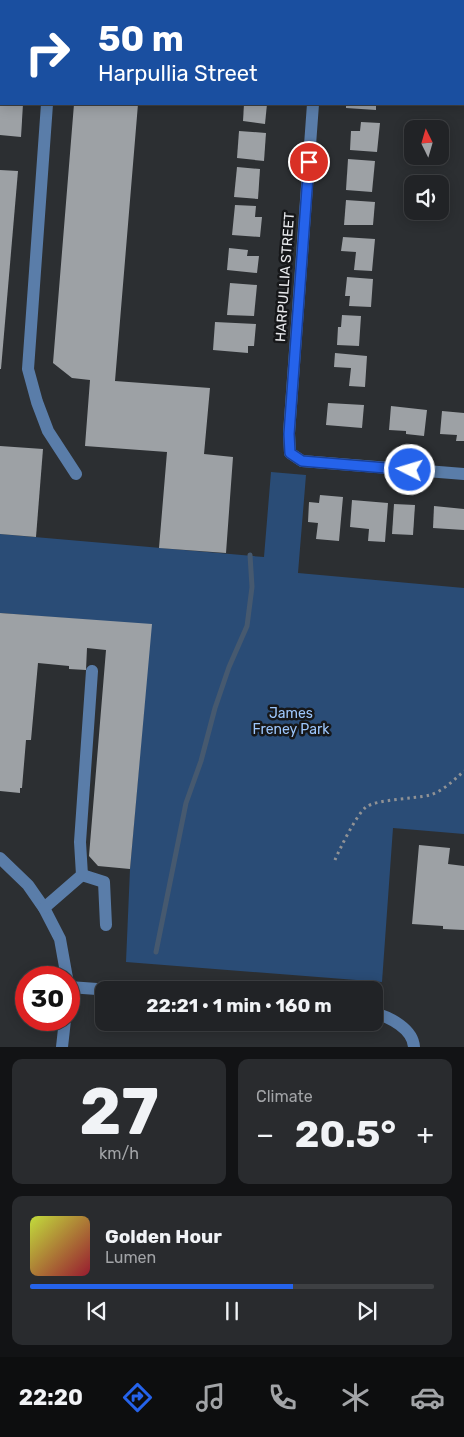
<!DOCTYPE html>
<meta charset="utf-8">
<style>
body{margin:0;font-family:Rubik,sans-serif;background:#292b2e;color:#f1f3f6;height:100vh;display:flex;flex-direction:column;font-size:19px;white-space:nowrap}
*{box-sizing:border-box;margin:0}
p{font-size:16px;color:#a2a4a7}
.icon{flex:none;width:28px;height:28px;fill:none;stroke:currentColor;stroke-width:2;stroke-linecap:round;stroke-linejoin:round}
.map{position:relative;height:1047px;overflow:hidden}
.sheet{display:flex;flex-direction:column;gap:12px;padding:12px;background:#121315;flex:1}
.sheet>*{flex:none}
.hud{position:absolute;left:0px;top:0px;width:465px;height:105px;box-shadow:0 2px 12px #0003,0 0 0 1px #3e4043;background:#1a4fa0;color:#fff;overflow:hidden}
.needle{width:32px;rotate:355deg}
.buttons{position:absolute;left:404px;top:120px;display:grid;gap:10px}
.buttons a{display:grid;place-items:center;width:45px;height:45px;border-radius:10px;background:#212326;box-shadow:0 2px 12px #0003,0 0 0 1px #3e4043;font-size:25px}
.speed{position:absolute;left:15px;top:966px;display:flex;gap:10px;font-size:25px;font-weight:700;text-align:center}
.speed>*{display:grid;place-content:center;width:65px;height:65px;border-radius:50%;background:#212326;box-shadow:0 2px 12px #0003,0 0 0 1px #3e4043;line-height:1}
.speed .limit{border:8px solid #d22;background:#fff;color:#111}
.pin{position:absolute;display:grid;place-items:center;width:42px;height:42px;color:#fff;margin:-21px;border:2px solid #fff;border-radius:50%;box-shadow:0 1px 5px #0007}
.me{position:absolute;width:55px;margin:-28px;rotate:275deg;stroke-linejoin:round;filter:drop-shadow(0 0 4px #0008)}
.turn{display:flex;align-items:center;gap:18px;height:105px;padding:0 15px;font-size:22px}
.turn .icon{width:65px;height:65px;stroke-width:2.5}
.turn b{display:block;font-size:35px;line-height:42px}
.big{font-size:38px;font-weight:700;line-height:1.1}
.sheet .card{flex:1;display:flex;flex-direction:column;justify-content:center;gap:8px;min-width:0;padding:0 18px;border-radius:10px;background:#292b2e}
.sheet .dial{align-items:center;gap:0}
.dial b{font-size:65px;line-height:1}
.song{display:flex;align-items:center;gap:15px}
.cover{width:60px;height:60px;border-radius:8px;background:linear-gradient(135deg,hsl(70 70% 55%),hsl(350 70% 35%))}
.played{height:5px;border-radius:2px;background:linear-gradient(90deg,#2563eb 65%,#3e4043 65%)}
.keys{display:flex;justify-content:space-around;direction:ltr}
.heat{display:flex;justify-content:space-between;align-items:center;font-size:28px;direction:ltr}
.sheet .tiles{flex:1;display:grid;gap:12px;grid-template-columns:1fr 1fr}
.card:last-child{grid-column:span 2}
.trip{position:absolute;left:95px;top:981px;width:288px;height:50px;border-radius:10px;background:#212326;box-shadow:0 2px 12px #0003,0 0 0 1px #3e4043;font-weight:700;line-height:50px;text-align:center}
.tabs{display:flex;height:80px;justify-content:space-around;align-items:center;background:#0d0e0f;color:#a2a4a7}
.tabs .icon{width:35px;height:35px}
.tabs .current{color:#2563eb}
.tabs b{font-size:22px;color:#f1f3f6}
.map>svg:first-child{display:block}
.green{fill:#2a4c76}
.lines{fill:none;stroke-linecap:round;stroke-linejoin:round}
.stream{stroke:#46596f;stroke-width:5}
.building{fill:#9da1a5}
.path{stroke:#909295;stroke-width:3;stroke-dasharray:2.5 4;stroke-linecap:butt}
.minor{stroke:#5a7da9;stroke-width:12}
.route-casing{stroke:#184099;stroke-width:12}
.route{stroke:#2563eb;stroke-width:9}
.labels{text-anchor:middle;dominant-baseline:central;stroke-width:5;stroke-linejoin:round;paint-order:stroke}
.street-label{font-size:14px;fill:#e8e9ec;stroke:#161719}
.park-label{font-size:14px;fill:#9dc6fb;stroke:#161719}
</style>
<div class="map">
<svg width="464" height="1047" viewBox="0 0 464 1047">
<rect width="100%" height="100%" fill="#2c2f32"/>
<polygon class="green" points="271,472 306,475 298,573 464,588 464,834 393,828 382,982 126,962 130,869 151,625 0,613 0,534 264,557"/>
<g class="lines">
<polyline class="stream" points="156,952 186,803 201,761 215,708 229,667 247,626 252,587 250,555"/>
</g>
<g class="building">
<polygon points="0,104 23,104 21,137 0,135"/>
<polygon points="74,104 138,104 115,381 210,388 204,454 233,457 226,553 159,548 167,452 85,446 90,380 72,378 53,363"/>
<polygon points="244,104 267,104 265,124 243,121"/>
<polygon points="346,104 376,104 376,110 346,108"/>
<polygon points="361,122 380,123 377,152 350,150 351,131 360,131"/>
<polygon points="239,131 266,133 264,161 237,158"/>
<polygon points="348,159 375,161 372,192 346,190"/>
<polygon points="237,167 260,169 258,199 234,197"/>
<polygon points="0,170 18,171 1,369 0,369"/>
<polygon points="346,200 375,202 373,225 344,225"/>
<polygon points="235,205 256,206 255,217 262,217 260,237 232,235"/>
<polygon points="343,237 375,239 372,271 354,270 356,252 341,251"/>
<polygon points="229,248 248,250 247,256 259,256 257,273 227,270"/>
<polygon points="347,277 373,279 371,307 349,306 350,296 345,296"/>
<polygon points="230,283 257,285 254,316 227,315"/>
<polygon points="342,315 361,316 359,346 337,345 338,327 341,327"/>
<polygon points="215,322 256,324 254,346 248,346 248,353 213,350"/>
<polygon points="335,353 367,356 365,387 349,386 351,368 334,367"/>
<polygon points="328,403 364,405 362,428 326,425"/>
<polygon points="391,406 427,410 424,436 406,434 406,431 389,430"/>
<polygon points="442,411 464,413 464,441 456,441 457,435 440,434"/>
<polygon points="0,446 43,449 36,537 0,534"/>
<polygon points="320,495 343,497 339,541 316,539 318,523 308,522 309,502 319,503"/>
<polygon points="352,500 388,503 385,542 368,541 369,529 350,527"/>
<polygon points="394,504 415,505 413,535 392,534"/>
<polygon points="434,506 464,509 464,530 433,528"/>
<polygon points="0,613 152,624 130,869 98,866 89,856 106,650 87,648 86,670 69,669 69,666 38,663 31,740 26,740 22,788 20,788 20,793 0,791"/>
<polygon points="419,845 450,848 448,864 464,866 464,930 443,929 443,926 412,924"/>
</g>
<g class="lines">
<path class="path" d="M335 860C340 848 357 814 366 807 378 799 414 799 430 795 443 791 454 780 464 771"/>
<g class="minor">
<polyline points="446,0 462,1"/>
<polyline points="55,1 55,0"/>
<polyline points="323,1 323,0"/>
<polyline points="47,104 28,369 37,402 48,431 76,474"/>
<polyline points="313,104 289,433 290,453 302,461 464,474"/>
<polyline points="0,858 28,885 44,908 60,939 67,978"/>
<polyline points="82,875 104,882 106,925"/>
<polyline points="44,908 82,875 80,842 92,671"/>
<polyline points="69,987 111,990"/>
<path d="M374 1013C390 1017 413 1029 414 1047"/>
<polyline points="62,1047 65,1020"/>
</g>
</g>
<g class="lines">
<defs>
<polyline id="route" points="309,162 289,434 290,453 302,461 410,470"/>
</defs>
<use href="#route" class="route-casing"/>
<use href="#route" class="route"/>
</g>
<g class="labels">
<g class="street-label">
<text transform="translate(285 277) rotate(-86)">HARPULLIA STREET</text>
</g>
<g class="park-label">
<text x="291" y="713">James<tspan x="291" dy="16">Freney Park</tspan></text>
</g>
</g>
</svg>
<div class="buttons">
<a><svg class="needle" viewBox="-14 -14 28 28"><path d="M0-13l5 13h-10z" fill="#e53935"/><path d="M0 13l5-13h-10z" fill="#a2a4a7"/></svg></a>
<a><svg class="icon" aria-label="sound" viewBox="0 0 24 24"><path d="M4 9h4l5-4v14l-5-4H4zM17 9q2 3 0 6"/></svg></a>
</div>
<div class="speed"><div class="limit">30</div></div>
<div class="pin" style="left:309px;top:162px;background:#d93025"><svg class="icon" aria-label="arrive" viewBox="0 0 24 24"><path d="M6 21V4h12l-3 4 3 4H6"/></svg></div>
<svg class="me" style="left:410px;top:470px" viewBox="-20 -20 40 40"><circle r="17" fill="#2563eb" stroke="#fff" stroke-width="3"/><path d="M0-11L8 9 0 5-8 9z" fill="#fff"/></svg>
<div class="trip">22:21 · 1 min · 160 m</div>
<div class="hud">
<div class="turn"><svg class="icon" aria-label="right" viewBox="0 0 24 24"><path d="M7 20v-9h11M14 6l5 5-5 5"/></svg><div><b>50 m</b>Harpullia Street</div></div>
</div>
</div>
<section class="sheet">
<div class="tiles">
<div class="card dial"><b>27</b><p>km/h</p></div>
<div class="card"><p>Climate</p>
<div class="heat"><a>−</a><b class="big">20.5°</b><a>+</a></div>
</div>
<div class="card">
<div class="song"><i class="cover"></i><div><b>Golden Hour</b><p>Lumen</p></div></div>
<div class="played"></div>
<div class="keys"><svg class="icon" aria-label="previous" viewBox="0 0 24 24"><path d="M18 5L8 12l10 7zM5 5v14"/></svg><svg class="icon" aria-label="pause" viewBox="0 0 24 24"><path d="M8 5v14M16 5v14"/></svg><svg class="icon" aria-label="next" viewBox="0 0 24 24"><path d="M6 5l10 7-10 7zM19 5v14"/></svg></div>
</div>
</div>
</section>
<nav class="tabs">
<b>22:20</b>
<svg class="icon current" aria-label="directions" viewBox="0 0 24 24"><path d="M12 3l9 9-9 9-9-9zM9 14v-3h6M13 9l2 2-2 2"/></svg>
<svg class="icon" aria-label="music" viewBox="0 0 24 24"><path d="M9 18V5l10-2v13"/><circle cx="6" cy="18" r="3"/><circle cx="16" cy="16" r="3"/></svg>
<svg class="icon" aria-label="phone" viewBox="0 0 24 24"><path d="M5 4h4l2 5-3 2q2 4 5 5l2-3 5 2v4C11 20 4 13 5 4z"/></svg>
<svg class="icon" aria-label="climate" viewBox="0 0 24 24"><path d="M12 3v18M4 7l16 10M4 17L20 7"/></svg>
<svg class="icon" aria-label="car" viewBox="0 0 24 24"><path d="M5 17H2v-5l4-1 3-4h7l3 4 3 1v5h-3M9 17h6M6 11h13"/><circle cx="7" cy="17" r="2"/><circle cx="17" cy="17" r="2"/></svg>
</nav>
